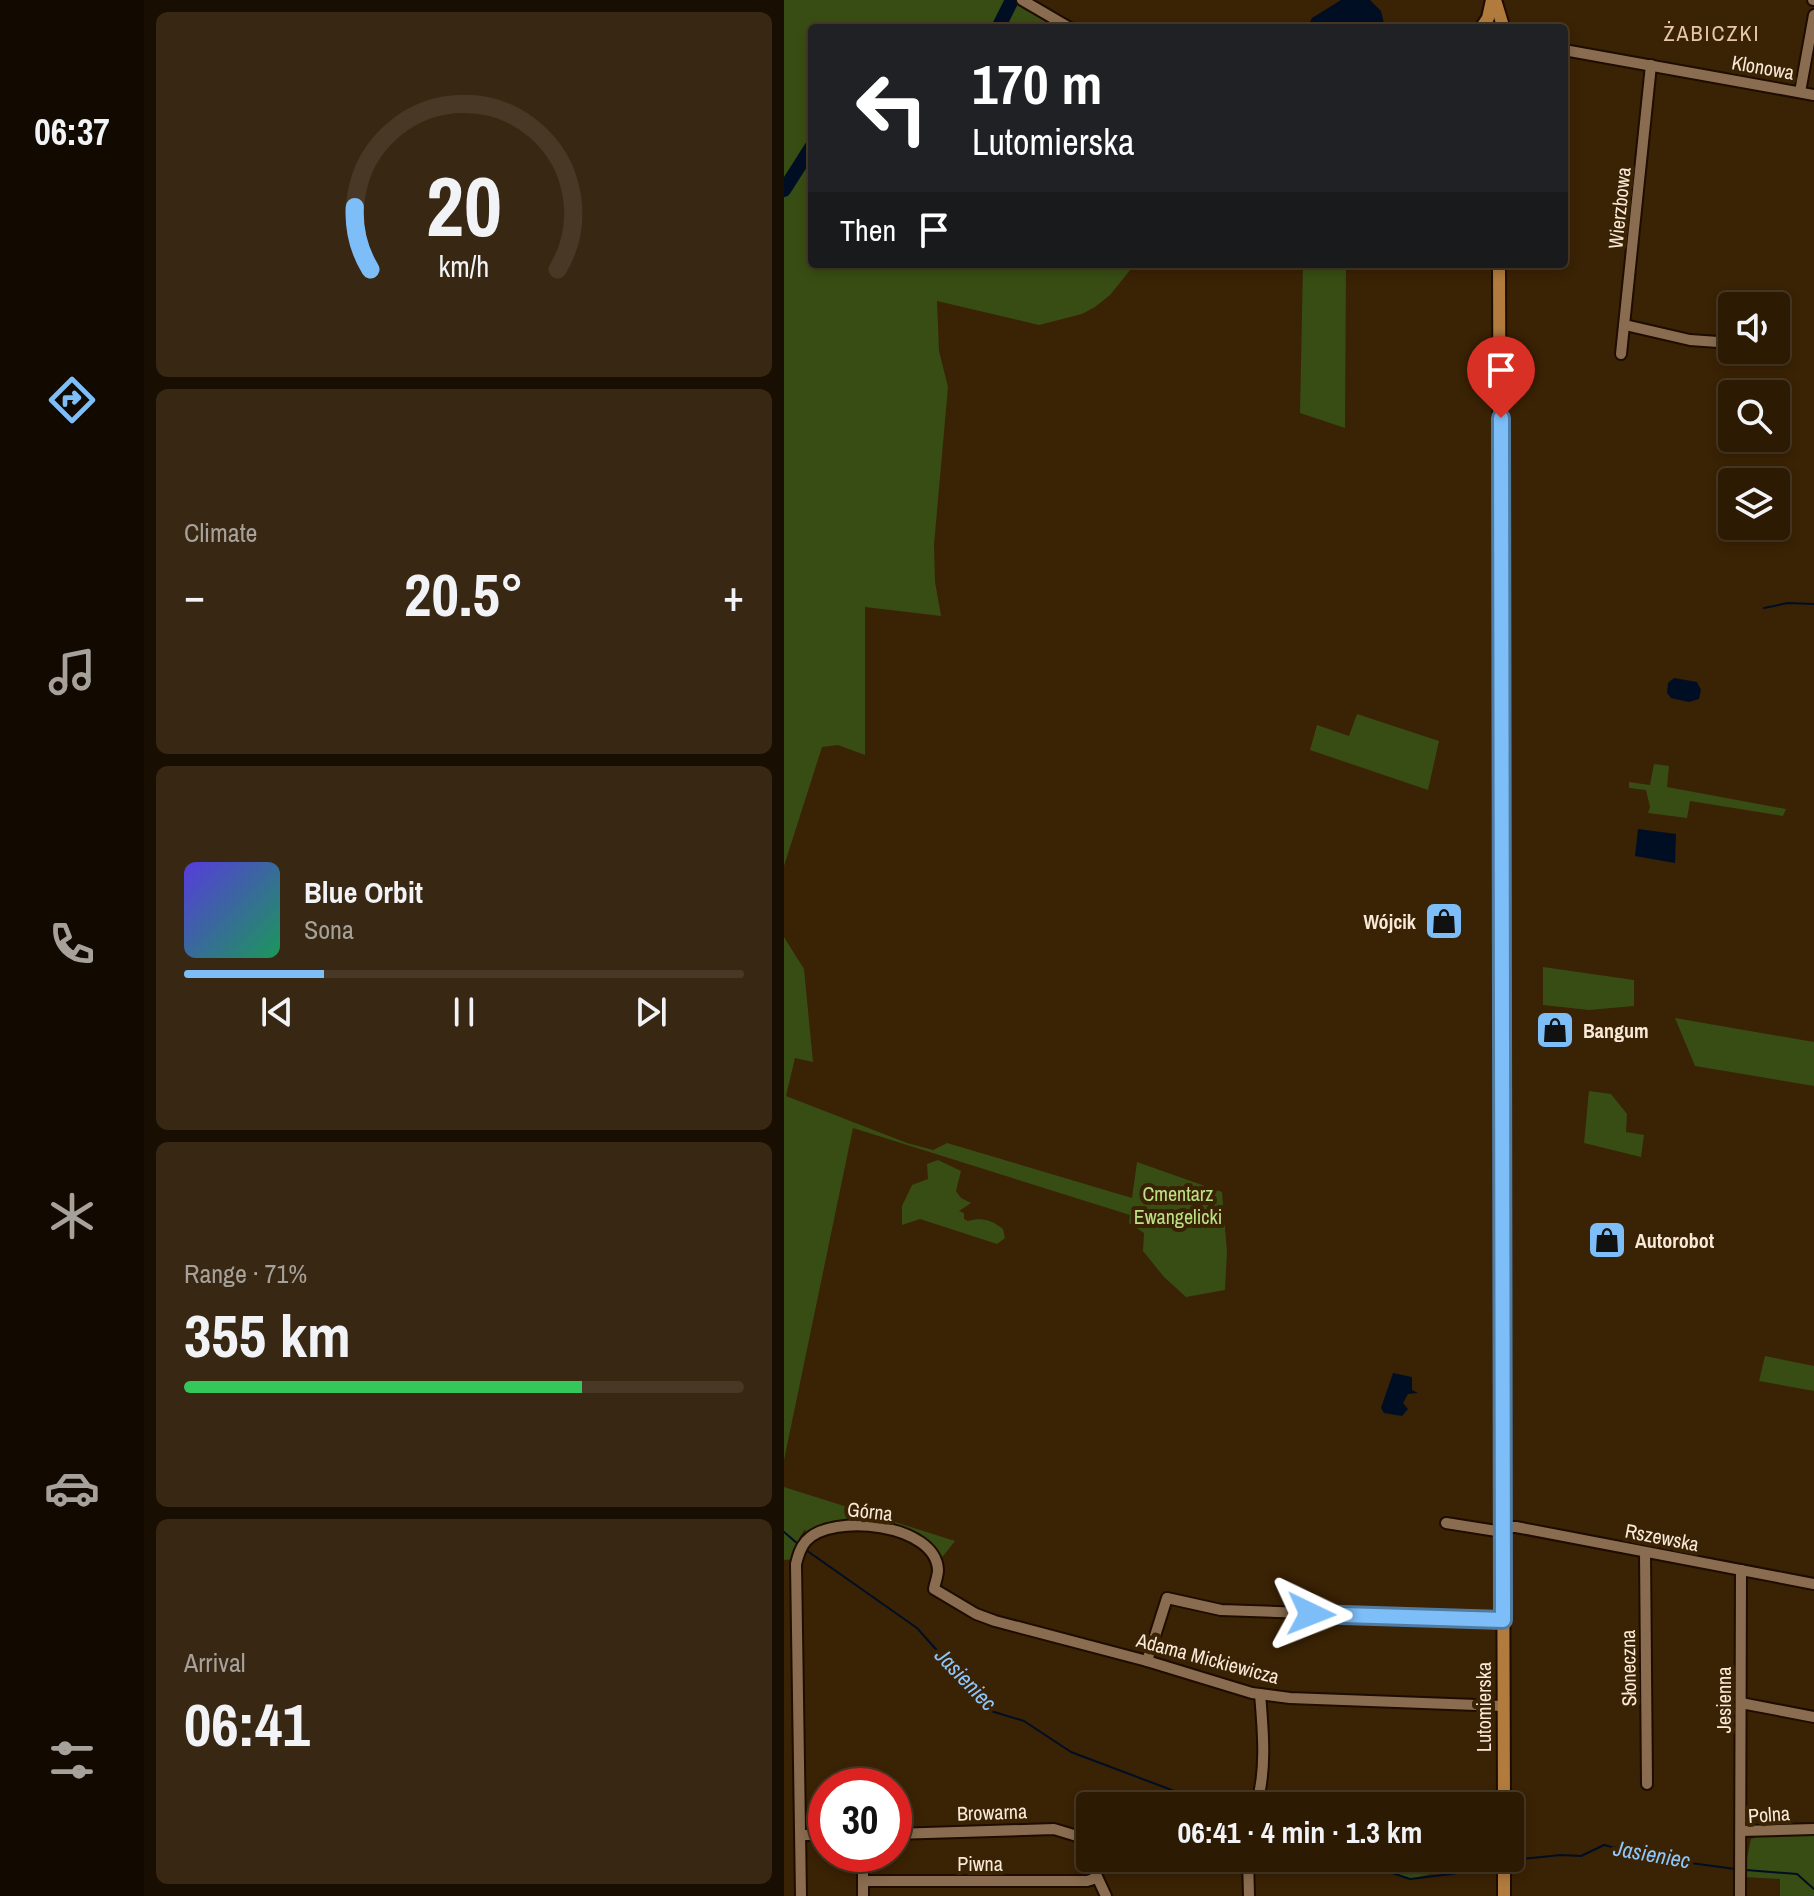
<!DOCTYPE html>
<meta charset="utf-8">
<style>
body{margin:0;font-family:"Archivo Narrow",sans-serif;background:#382712;color:#f1f3f6;height:100vh;display:flex;flex-direction:column;font-size:30px;white-space:nowrap}
*{box-sizing:border-box;margin:0}
p{font-size:26px;color:#a6a19a}
.icon{flex:none;width:44px;height:44px;fill:none;stroke:currentColor;stroke-width:2;stroke-linecap:round;stroke-linejoin:round}
.map{position:relative;flex:1;overflow:hidden}
.details{display:flex;flex-direction:column;gap:12px;padding:12px;background:#180e02;width:640px}
.details>*{flex:none}
.guide{position:absolute;left:24px;top:24px;width:760px;height:244px;border-radius:8px;box-shadow:0 4px 12px #0003,0 0 0 2px #483825;background:#202124;color:#fff;overflow:hidden}
.tools{position:absolute;left:934px;top:292px;display:grid;gap:16px}
.tools a{display:grid;place-items:center;width:72px;height:72px;border-radius:8px;background:#2c1a03;box-shadow:0 4px 12px #0003,0 0 0 2px #483825;font-size:40px}
.speed{position:absolute;left:24px;top:1768px;display:flex;gap:16px;font-size:40px;font-weight:700;text-align:center}
.speed>*{display:grid;place-content:center;width:104px;height:104px;border-radius:50%;background:#2c1a03;box-shadow:0 4px 12px #0003,0 0 0 2px #483825;line-height:1}
.speed .limit{border:12px solid #d22;background:#fff;color:#111}
.pin{position:absolute;display:grid;place-items:center;width:68px;height:68px;color:#fff;margin:-82px -34px;border-radius:50% 50% 50% 0;rotate:-45deg;box-shadow:0 0 8px #0007}
.pin .icon{rotate:45deg}
.me{position:absolute;width:88px;margin:-44px;rotate:92deg;stroke-linejoin:round;filter:drop-shadow(0 0 6px #0008)}
.turn{display:flex;align-items:center;gap:28px;height:168px;padding:0 32px;font-size:36px}
.turn .icon{width:104px;height:104px;stroke-width:2.5}
.turn b{display:block;font-size:56px;line-height:68px}
.then{display:flex;align-items:center;height:76px;padding:0 32px;background:#0003;gap:16px;font-size:30px}
.big{font-size:60px;font-weight:700;line-height:1.1}
.details .card{flex:1;display:flex;flex-direction:column;justify-content:center;gap:12px;min-width:0;padding:0 28px;border-radius:12px;background:#382712}
.details .dial{align-items:center;gap:0}
.dial svg{height:208px;overflow:visible;fill:none;stroke:#483825;stroke-width:7;stroke-linecap:round;text-anchor:middle}
.dial text{fill:#f1f3f6;stroke:none}
.song{display:flex;align-items:center;gap:24px}
.cover{width:96px;height:96px;border-radius:12px;background:linear-gradient(135deg,hsl(250 70% 55%),hsl(150 70% 35%))}
.played{height:8px;border-radius:4px;background:linear-gradient(90deg,#7dbef9 25%,#483825 25%)}
.keys{display:flex;justify-content:space-around;direction:ltr}
.heat{display:flex;justify-content:space-between;align-items:center;font-size:44px;direction:ltr}
.charge{height:12px;border-radius:6px;background:linear-gradient(90deg,#34c759 71%,#483825 0)}
.trip{position:absolute;left:292px;top:1792px;width:448px;height:80px;border-radius:8px;background:#2c1a03;box-shadow:0 4px 12px #0003,0 0 0 2px #483825;font-weight:700;line-height:80px;text-align:center}
main{display:flex;flex:1;min-height:0}
.tabs{display:flex;flex-direction:column;width:144px;justify-content:space-around;align-items:center;background:#120a01;color:#a6a19a}
.tabs .icon{width:56px;height:56px}
.tabs .current{color:#7dbef9}
.tabs b{font-size:36px;color:#f1f3f6}
.map>svg:first-child{display:block}
.green{fill:#384d13}
.water{fill:#000e24}
.lines{fill:none;stroke-linecap:round;stroke-linejoin:round}
.stream{stroke:#000e24;stroke-width:2}
.river{stroke:#000e24;stroke-width:14}
.minor-casing{stroke:#1e0c00;stroke-width:14}
.major-casing{stroke:#1e0c00;stroke-width:16}
.minor{stroke:#8a6d50;stroke-width:10}
.major{stroke:#b07b3d;stroke-width:12}
.route-casing{stroke:#517ca2;stroke-width:20}
.route{stroke:#7dbef9;stroke-width:14}
.labels{text-anchor:middle;dominant-baseline:central;stroke-width:8;stroke-linejoin:round;paint-order:stroke}
.street-label{font-size:20px;fill:#f9e9d8;stroke:#3a2204}
.poi-label{font-size:20px;font-weight:bold;fill:#f9e9d8;stroke:#3a2204;text-anchor:start}
.park-label{font-size:20px;fill:#bce288;stroke:#3a2204}
.neighbourhood-label{font-size:22px;letter-spacing:2px;fill:#e7c7a7;stroke:#3a2204}
.water-label{font-size:22px;font-style:italic;fill:#8dc7fe;stroke:#3a2204}
</style>
<main>
<nav class="tabs">
<b>06:37</b>
<svg class="icon current" aria-label="directions" viewBox="0 0 24 24"><path d="M12 3l9 9-9 9-9-9zM9 14v-3h6M13 9l2 2-2 2"/></svg>
<svg class="icon" aria-label="music" viewBox="0 0 24 24"><path d="M9 18V5l10-2v13"/><circle cx="6" cy="18" r="3"/><circle cx="16" cy="16" r="3"/></svg>
<svg class="icon" aria-label="phone" viewBox="0 0 24 24"><path d="M5 4h4l2 5-3 2q2 4 5 5l2-3 5 2v4C11 20 4 13 5 4z"/></svg>
<svg class="icon" aria-label="climate" viewBox="0 0 24 24"><path d="M12 3v18M4 7l16 10M4 17L20 7"/></svg>
<svg class="icon" aria-label="car" viewBox="0 0 24 24"><path d="M5 17H2v-5l4-1 3-4h7l3 4 3 1v5h-3M9 17h6M6 11h13"/><circle cx="7" cy="17" r="2"/><circle cx="17" cy="17" r="2"/></svg>
<svg class="icon" aria-label="filters" viewBox="0 0 24 24"><path d="M4 7h16M4 17h16"/><circle cx="9" cy="7" r="2"/><circle cx="15" cy="17" r="2"/></svg>
</nav>
<section class="details">
<div class="card dial"><svg viewBox="0 0 100 80">
<path d="M14 69A42 42 0 1 1 86 69"/>
<path d="M14 69A42 42 0 0 1 8 45" stroke="#7dbef9"/>
<text x="50" y="56" font-size="32" font-weight="700">20</text>
<text x="50" y="72" font-size="11">km/h</text>
</svg></div>
<div class="card"><p>Climate</p>
<div class="heat"><a>−</a><b class="big">20.5°</b><a>+</a></div>
</div>
<div class="card">
<div class="song"><i class="cover"></i><div><b>Blue Orbit</b><p>Sona</p></div></div>
<div class="played"></div>
<div class="keys"><svg class="icon" aria-label="previous" viewBox="0 0 24 24"><path d="M18 5L8 12l10 7zM5 5v14"/></svg><svg class="icon" aria-label="pause" viewBox="0 0 24 24"><path d="M8 5v14M16 5v14"/></svg><svg class="icon" aria-label="next" viewBox="0 0 24 24"><path d="M6 5l10 7-10 7zM19 5v14"/></svg></div>
</div>
<div class="card"><p>Range · 71%</p><b class="big">355 km</b><div class="charge"></div></div>
<div class="card"><p>Arrival</p><b class="big">06:41</b></div>
</section>
<div class="map">
<svg width="1030" height="1896" viewBox="0 0 1030 1896">
<rect width="100%" height="100%" fill="#3a2204"/>
<g class="green">
<polygon points="0,0 225,0 273,28 28,28 28,264 351,264 326,295 311,307 298,314 255,325 153,301 155,351 164,387 150,545 151,582 157,616 81,607 81,755 54,745 38,747 0,866"/>
<polygon points="519,264 562,264 561,428 516,413"/>
<polygon points="573,714 655,741 644,790 526,750 533,725 565,736"/>
<polygon points="870,764 885,766 883,787 1002,809 999,816 906,801 903,818 864,813 866,807 862,790 845,788 845,782 866,785"/>
<polygon points="0,937 20,969 29,1062 11,1058 2,1096 123,1143 149,1150 163,1143 348,1198 353,1162 438,1192 443,1252 441,1290 402,1297 380,1277 359,1251 360,1233 345,1223 346,1215 69,1128 0,1460"/>
<polygon points="759,967 850,980 850,1006 805,1010 759,1005"/>
<polygon points="891,1018 1030,1042 1030,1086 911,1066"/>
<polygon points="805,1091 827,1094 843,1114 842,1132 860,1135 857,1157 800,1143"/>
<path d="M154 1160 177 1171 172 1191 177 1198 187 1203 175 1211 180 1213V1219L184 1221C199 1217 207 1220 219 1229L221 1238 213 1244 136 1219 118 1225V1206L128 1185 144 1179 143 1164Z"/>
<polygon points="981,1356 1030,1366 1030,1391 975,1381"/>
<polygon points="0,1487 171,1541 152,1565 124,1534 75,1524 23,1539 21,1529 16,1537 11,1559 0,1560"/>
<polygon points="981,1835 1030,1836 1030,1896 996,1896 996,1879 959,1877 967,1839"/>
<polygon points="572,1858 707,1858 627,1879"/>
</g>
<g class="water">
<polygon points="557,0 586,0 597,11 601,28 523,28 528,18"/>
<polygon points="890,678 913,682 917,690 915,699 905,702 887,698 883,693 884,683"/>
<polygon points="854,829 892,834 891,863 851,856"/>
<polygon points="609,1373 628,1377 628,1390 634,1393 624,1394 619,1403 624,1409 618,1416 600,1413 597,1408"/>
</g>
<g class="lines">
<g class="stream">
<polyline points="980,608 1004,603 1030,604"/>
<polyline points="0,1532 14,1544"/>
<polyline points="22,1550 133,1628 207,1711 240,1721 287,1752 430,1806"/>
<polyline points="564,1858 626,1879 668,1874 716,1861"/>
<polyline points="727,1860 777,1855 797,1856 820,1845 870,1858 951,1869"/>
<polyline points="962,1870 1013,1874 1030,1889"/>
</g>
<g class="river">
<polyline points="214,28 228,0"/>
<polyline points="0,190 28,146"/>
</g>
<defs>
<g id="minor">
<polyline points="238,0 286,28"/>
<polyline points="1029,0 1030,0"/>
<polyline points="780,50 1030,95"/>
<polyline points="1016,92 1030,15"/>
<polyline points="841,325 906,340 948,343"/>
<polyline points="969,350 984,357 995,358"/>
<polyline points="837,354 867,65"/>
<polyline points="662,1523 719,1532"/>
<polyline points="719,1527 732,1527 1030,1584"/>
<polyline points="861,1552 863,1784"/>
<polyline points="363,1661 383,1598 437,1610 719,1620"/>
<polyline points="957,1703 1030,1717"/>
<path d="M472 1806C483 1771 479 1730 476 1694"/>
<polyline points="957,1831 1030,1829"/>
<polyline points="110,1834 270,1829 306,1840"/>
<polyline points="17,1835 42,1835"/>
<polyline points="304,1839 303,1855 322,1896"/>
<polyline points="79,1854 79,1896"/>
<polyline points="429,1858 464,1864"/>
<polyline points="464,1858 465,1896"/>
<polyline points="79,1881 303,1881 313,1878"/>
<path d="M17 1896 12 1564C14 1556 16 1548 22 1541 48 1512 152 1524 154 1570 154 1576 151 1583 150 1589L192 1614 211 1621 363 1661 468 1693 506 1698 719 1706"/>
<polyline points="956,1896 957,1570"/>
</g>
<g id="major">
<polyline points="711,0 719,26"/>
<polyline points="698,27 704,18 708,0"/>
<polyline points="715,264 720,1806"/>
<polyline points="720,1858 720,1896"/>
</g>
</defs>
<use href="#minor" class="minor-casing"/>
<use href="#major" class="major-casing"/>
<use href="#minor" class="minor"/>
<use href="#major" class="major"/>
</g>
<g class="lines">
<defs>
<polyline id="route" points="527,1614 719,1620 717,418"/>
</defs>
<use href="#route" class="route-casing"/>
<use href="#route" class="route"/>
</g>
<defs>
<symbol id="shop-square" viewBox="-11 -11 22 22"><rect x="-9" y="-9" width="18" height="18" rx="4" fill="#7dbef9" stroke="#3a2204"/><path d="M-5-2.5h2.3a2.7 3.5 0 0 1 5.4 0H5L5.5 6h-11ZM-1.5-2.5h3a1.5 2.3 0 0 0-3 0Z" fill="#111"/></symbol>
</defs>
<g fill-rule="evenodd">
<use href="#shop-square" x="638" y="899" width="44" height="44"/>
<use href="#shop-square" x="749" y="1008" width="44" height="44"/>
<use href="#shop-square" x="801" y="1218" width="44" height="44"/>
</g>
<g class="labels">
<g class="street-label">
<text transform="translate(979 67) rotate(10)">Klonowa</text>
<text transform="translate(835 208) rotate(-84)">Wierzbowa</text>
<text transform="translate(86 1511) rotate(6)">Górna</text>
<text transform="translate(878 1537) rotate(11)">Rszewska</text>
<text transform="translate(424 1658) rotate(15)">Adama Mickiewicza</text>
<text transform="translate(844 1668) rotate(-91)">Słoneczna</text>
<text transform="translate(939 1700) rotate(-90)">Jesienna</text>
<text transform="translate(699 1707) rotate(-90)">Lutomierska</text>
<text transform="translate(208 1812) rotate(-2)">Browarna</text>
<text transform="translate(985 1814) rotate(-4)">Polna</text>
<text x="196" y="1863">Piwna</text>
</g>
<g class="poi-label">
<text x="632" y="921" text-anchor="end">Wójcik</text>
<text x="799" y="1030">Bangum</text>
<text x="851" y="1240">Autorobot</text>
</g>
<g class="park-label">
<text x="394" y="1193">Cmentarz<tspan x="394" dy="23">Ewangelicki</tspan></text>
</g>
<g class="neighbourhood-label">
<text x="928" y="33">ŻABICZKI</text>
</g>
<g class="water-label">
<text transform="translate(182 1679) rotate(46)">Jasieniec</text>
<text transform="translate(868 1854) rotate(10)">Jasieniec</text>
</g>
</g>
</svg>
<div class="tools">
<a><svg class="icon" aria-label="sound" viewBox="0 0 24 24"><path d="M4 9h4l5-4v14l-5-4H4zM17 9q2 3 0 6"/></svg></a>
<a><svg class="icon" aria-label="search" viewBox="0 0 24 24"><circle cx="10" cy="10" r="6"/><path d="M15 15l6 6"/></svg></a>
<a><svg class="icon" aria-label="layers" viewBox="0 0 24 24"><path d="M12 4l9 5-9 5-9-5zM3 14l9 5 9-5"/></svg></a>
</div>
<div class="speed"><div class="limit">30</div></div>
<div class="pin" style="left:717px;top:418px;background:#d93025"><svg class="icon" aria-label="arrive" viewBox="0 0 24 24"><path d="M6 21V4h12l-3 4 3 4H6"/></svg></div>
<svg class="me" style="left:527px;top:1614px" viewBox="-20 -20 40 40"><path d="M0-17L14 15 0 8-14 15z" fill="#7dbef9" stroke="#fff" stroke-width="4"/></svg>
<div class="trip">06:41 · 4 min · 1.3 km</div>
<div class="guide">
<div class="turn"><svg class="icon" aria-label="left" viewBox="0 0 24 24"><path d="M17 20v-9H6M10 6l-5 5 5 5"/></svg><div><b>170 m</b>Lutomierska</div></div>
<div class="then">Then<svg class="icon" aria-label="arrive" viewBox="0 0 24 24"><path d="M6 21V4h12l-3 4 3 4H6"/></svg></div>
</div>
</div>
</main>
